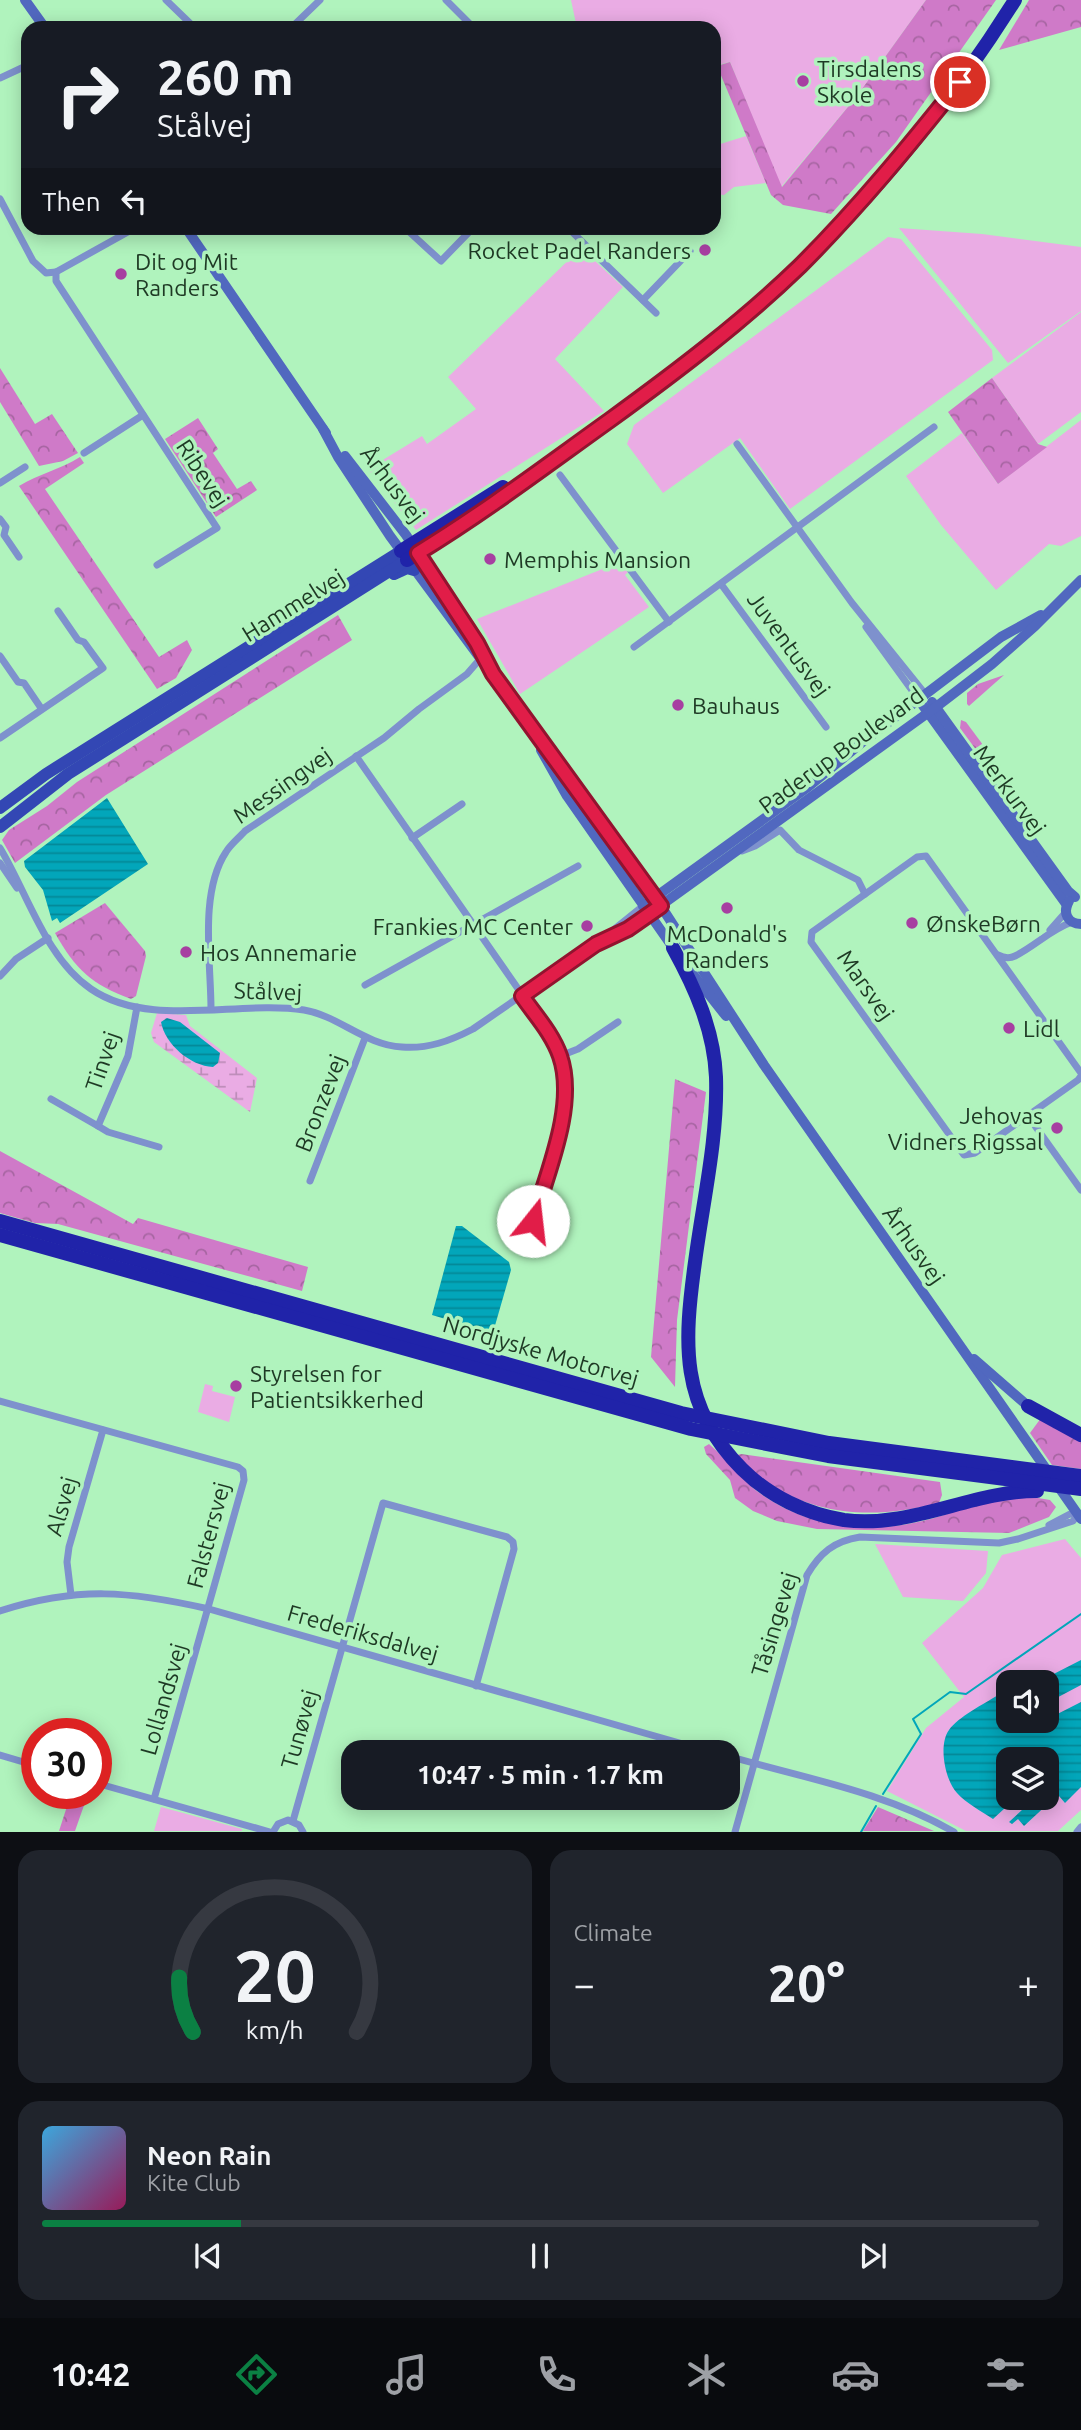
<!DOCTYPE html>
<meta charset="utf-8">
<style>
body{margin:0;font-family:Ubuntu,sans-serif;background:#20242c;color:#f1f3f6;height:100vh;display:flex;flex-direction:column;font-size:26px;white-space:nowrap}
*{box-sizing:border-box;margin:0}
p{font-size:23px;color:#9ea1a6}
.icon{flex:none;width:38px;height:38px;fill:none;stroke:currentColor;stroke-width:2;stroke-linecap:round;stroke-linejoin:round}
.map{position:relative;height:1832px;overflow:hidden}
.sheet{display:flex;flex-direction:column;gap:18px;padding:18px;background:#0d0f14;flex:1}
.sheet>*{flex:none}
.guide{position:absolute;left:21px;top:21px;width:700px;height:214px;border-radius:21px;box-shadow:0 4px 18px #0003;background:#171b24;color:#f1f3f6;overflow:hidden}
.buttons{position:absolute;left:996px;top:1670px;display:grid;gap:14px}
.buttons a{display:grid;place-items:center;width:63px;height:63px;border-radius:14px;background:#171b24;box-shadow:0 4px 18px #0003;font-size:35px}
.speed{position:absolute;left:21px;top:1718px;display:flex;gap:14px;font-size:35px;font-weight:700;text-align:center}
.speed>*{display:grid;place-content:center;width:91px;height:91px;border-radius:50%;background:#171b24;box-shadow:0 4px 18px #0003;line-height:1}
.speed .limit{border:10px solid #d22;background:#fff;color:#111}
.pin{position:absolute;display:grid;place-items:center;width:60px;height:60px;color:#fff;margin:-30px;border:4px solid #fff;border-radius:50%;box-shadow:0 2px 7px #0007}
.me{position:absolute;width:77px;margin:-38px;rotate:16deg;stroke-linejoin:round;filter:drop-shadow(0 0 5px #0008)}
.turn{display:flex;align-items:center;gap:24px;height:147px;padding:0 21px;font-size:32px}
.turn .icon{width:91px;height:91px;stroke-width:2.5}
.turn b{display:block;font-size:49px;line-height:60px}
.then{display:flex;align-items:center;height:66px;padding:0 21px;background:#0003;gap:14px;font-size:26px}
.big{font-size:52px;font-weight:600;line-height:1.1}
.sheet .widget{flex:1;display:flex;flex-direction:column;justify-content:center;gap:10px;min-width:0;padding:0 24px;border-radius:21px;background:#20242c}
.sheet .dial{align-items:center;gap:0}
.dial svg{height:182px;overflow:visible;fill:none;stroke:#363941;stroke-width:7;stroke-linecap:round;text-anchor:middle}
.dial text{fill:#f1f3f6;stroke:none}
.song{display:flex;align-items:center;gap:21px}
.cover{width:84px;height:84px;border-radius:10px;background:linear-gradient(135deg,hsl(200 70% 55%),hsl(330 70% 35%))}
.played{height:7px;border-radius:4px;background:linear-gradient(90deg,#0b8043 20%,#363941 20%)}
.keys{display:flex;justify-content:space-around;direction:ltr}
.heat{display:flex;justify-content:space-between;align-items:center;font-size:38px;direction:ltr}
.sheet .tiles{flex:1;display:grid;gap:18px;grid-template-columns:1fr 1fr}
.widget:last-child{grid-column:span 2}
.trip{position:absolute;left:341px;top:1740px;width:399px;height:70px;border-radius:21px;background:#171b24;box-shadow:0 4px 18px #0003;font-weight:600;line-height:70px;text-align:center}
.tabs{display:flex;height:112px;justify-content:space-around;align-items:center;background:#090b0e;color:#9ea1a6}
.tabs .icon{width:49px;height:49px}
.tabs .selected{color:#0b8043}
.tabs b{font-size:32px;color:#f1f3f6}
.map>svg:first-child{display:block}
.grass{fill:#eaace4;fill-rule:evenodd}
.forest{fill:url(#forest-crowns)}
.wetland{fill:url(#wetland-marsh)}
.water{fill:url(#water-rules)}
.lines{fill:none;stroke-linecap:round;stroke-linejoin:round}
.stream{stroke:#02a6ba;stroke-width:2}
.street{stroke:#7e91cd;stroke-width:7}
.secondary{stroke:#5168bf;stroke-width:10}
.primary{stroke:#3347b4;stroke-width:12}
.highway{stroke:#2023a9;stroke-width:14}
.route-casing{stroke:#92132f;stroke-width:18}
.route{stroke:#e11d48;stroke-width:12}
.poi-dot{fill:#a73fa1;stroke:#b0f3bd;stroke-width:2.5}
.labels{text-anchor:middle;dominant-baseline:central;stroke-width:7;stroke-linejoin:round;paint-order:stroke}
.poi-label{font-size:23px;fill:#1e3924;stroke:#b0f3bd;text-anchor:start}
.street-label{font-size:23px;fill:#1e3924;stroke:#b0f3bd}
</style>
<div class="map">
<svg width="1081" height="1832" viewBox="0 0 1081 1832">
<defs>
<pattern id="forest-crowns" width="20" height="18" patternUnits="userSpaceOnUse" patternTransform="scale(1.75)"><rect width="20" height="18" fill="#cf7ac8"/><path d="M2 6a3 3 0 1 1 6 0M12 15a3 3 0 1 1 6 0" fill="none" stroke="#a765a2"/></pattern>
<pattern id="wetland-marsh" width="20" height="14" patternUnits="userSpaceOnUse" patternTransform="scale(1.75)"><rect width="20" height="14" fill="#eaace4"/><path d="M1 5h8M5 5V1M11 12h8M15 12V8" fill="none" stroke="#bd8db9"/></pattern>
<pattern id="water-rules" width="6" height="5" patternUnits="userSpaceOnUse" patternTransform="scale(1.75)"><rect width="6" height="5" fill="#02a6ba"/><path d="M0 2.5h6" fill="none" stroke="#038897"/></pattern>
</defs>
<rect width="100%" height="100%" fill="#b0f3bd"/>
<g class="grass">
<polygon points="571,0 926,0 857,96 781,187 730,62 714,66 714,28 577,28"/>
<polygon points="746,136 766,183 734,187 724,195 714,194 714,146"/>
<polygon points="899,228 982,234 1081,247 1081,311 1008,363"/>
<polygon points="888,237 901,239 992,350 993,360 790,509 740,438 663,493 627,444 634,425"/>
<polygon points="581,248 623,287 555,359 604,411 416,530 368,469 422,436 427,444 476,409 448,377"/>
<polygon points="1081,312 1081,412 1038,444 992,378"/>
<polygon points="1081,420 1081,536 1061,546 1049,544 996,590 941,525 906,476 962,433 998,484"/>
<polygon points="620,562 628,572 625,575 649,607 520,694 477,619"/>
<polygon points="205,1384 213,1386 212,1391 235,1397 229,1422 198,1412"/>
<path d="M1065 1539 1081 1558V1810L1058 1831H966L887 1791 926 1728 964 1697 922 1643 983 1588 1002 1555ZM1008 1682H1046V1720H1008ZM1008 1759H1046V1797H1008Z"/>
<polygon points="875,1544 988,1551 986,1573 963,1601 903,1597"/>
<polygon points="161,1807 242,1829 242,1831 154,1831"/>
</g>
<g class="forest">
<polygon points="926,0 996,0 896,142 831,214 783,205 771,195 720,73 714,75 714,67 730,62 782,187 857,96"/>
<polygon points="1029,0 1081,0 1081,27 999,50"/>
<polygon points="0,368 35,424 52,414 78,453 63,461 39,466 0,402"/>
<polygon points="992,378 1038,444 1047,447 998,484 948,412"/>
<polygon points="198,418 218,449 213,453 237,489 251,481 257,490 216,517 165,439"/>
<path d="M80 457 84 463 45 489 159 657 187 640 192 650 176 678 157 689 19 486C39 474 61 469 80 457Z"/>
<polygon points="338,615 352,640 106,795 15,863 2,840 9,830 47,806 77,782"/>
<polygon points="1004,675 969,706 967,704 967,693 978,684"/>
<polygon points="961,720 966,722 1015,788 1008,793 960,728"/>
<path d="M105 903 145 951 146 956 136 996 131 999C92 985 75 969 55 933Z"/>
<polygon points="675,1079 706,1092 677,1320 675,1387 651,1357"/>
<polygon points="0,1151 133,1224 138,1218 308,1267 302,1291 58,1224 35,1223 0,1213"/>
<polygon points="1041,1418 1081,1439 1081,1469 1052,1465 1030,1433"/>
<path d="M709 1444C728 1460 742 1482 764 1496 817 1532 884 1535 944 1515 976 1504 1015 1492 1050 1500L1056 1507 1049 1517 1009 1533 817 1529 777 1521 753 1511 735 1498 730 1480 706 1454 704 1447Z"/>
<path d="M741 1454 940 1482 942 1495 939 1503C880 1518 822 1518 769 1484 758 1477 747 1465 737 1455Z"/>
<polygon points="71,1794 88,1794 75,1831 59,1831"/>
<polygon points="878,1807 934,1831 863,1831"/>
</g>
<polygon class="wetland" points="157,1013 186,1015 190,1026 257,1078 250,1112 154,1042 151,1033"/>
<g class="water">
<polygon points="107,798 148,864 60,923 57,918 52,921 43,890 25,867 24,861"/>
<path d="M167 1018 180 1022 220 1053 218 1063 213 1067C190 1066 165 1044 161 1022Z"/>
<polygon points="456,1226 462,1226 509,1262 511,1270 494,1329 489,1332 432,1315"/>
<polygon points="1081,1660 1081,1685 1047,1703 1046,1682 1038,1682"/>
<path d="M998 1695 1008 1714V1720H1011L1016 1732 1020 1733 1081 1702V1787L1065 1803 1047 1782 1046 1759H1008V1797H1017L993 1819C981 1811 966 1803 957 1793 945 1780 938 1745 949 1730 958 1717 984 1704 998 1695Z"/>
<polygon points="1047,1796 1051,1801 1024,1826 1018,1819 1012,1824 1009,1822 1036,1797"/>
</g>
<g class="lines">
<g class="stream">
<polyline points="883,1794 921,1734 913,1719 950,1692 966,1694 1081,1614"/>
<polyline points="861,1832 876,1806"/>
</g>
<g class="street">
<polyline points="166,0 195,28"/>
<polyline points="446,0 474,28"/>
<polyline points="291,28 320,0"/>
<polyline points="0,78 28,65"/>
<polyline points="0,199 33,261 46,273 56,272"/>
<polyline points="135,228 56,272 56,281 217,528 157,565"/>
<polyline points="405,228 441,261 473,228"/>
<polyline points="568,228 656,313"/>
<polyline points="643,300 690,251"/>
<polyline points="737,444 852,603 926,695"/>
<polyline points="84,453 143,415"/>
<polyline points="560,475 669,622"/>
<polyline points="0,483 25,467"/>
<polyline points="0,519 6,527 4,535 19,557"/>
<polyline points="721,584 826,727"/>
<polyline points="866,627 919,700"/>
<polyline points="634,647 934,427"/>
<polyline points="0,656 18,682 24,683 41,708"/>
<polyline points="0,738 103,668 84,642 78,640 58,611"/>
<path d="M356 756 551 1036C557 1050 563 1062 564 1077 569 1122 546 1177 533 1221"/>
<polyline points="412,838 462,804"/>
<path d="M0 848C27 892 46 959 91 989 149 1029 238 1000 304 1010 339 1016 365 1045 402 1047 428 1049 450 1041 473 1029L596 944 643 906"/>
<polyline points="742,851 755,846 780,830 799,850 858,880 865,894"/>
<polyline points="0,863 17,888"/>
<polyline points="1050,930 1065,913"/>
<polyline points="603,941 628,929 649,914"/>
<path d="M998 955C1004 958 1009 959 1015 956 1035 946 1050 930 1072 922"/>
<polyline points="0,976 16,959 48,938"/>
<polyline points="365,985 578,866"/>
<path d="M211 1009C211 962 199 893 226 852 231 844 239 838 245 831L384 738 419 709 467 674 480 659"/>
<polyline points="560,1056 578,1049 618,1022"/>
<polyline points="1081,1073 926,856 917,857 812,932 811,942 964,1155 975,1153 1078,1080 1081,1076"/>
<polyline points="51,1099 98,1126 128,1056 137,1007"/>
<polyline points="1028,1116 1081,1190"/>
<polyline points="98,1126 108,1132 159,1147"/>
<polyline points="310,1181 365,1038"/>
<polyline points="0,1401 238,1467 243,1471 244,1480 154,1799"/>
<polyline points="1049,1525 1070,1514 1078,1514"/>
<polyline points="71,1595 67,1562 69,1547 103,1430"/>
<path d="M0 1611C78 1586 130 1591 209 1609L711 1752"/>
<polyline points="0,1755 37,1766"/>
<path d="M728 1756C804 1778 885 1792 954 1832"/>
<polyline points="96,1783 270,1832"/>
<polyline points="293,1821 383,1503 507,1537 513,1542 514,1549 476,1686"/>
<polyline points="273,1832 278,1824 288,1820 299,1825 303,1832"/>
<path d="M735 1832 807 1575C820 1553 834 1541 860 1537L999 1543 1018 1539 1073 1521 1078 1514"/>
<polyline points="1077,1832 1081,1827"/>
</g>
<g class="secondary">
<polyline points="25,0 45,28"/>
<polyline points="186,228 326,433"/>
<polyline points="323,429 338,457 390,536 646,883 764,1065 1081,1519"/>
<polyline points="345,456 406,535 485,655"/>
<polyline points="919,700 1067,905"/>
<polyline points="932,702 1068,891 1075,897"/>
<polyline points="541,750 567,796 676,952"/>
<path d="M1069 901C1062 913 1068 924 1081 924"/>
<polyline points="643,906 808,787 865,740 1001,637 1041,615"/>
<polyline points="649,914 936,707 992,664 1035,626 1081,580"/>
<polyline points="688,968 726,1016"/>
<polyline points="974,1359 1028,1406"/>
</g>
<g class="primary">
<polyline points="394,574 407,568 414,570"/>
<polyline points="0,808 46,774 401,551"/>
<polyline points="0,827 68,774 407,560"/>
</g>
<g class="highway">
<polyline points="401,551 503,487"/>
<path d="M407 560C477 517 542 469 608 421 658 384 708 348 755 307 856 219 944 113 1015 0"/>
<path d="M673 948C695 988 714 1030 716 1077 718 1138 703 1201 695 1262 684 1342 679 1406 742 1469 769 1496 806 1514 844 1520 911 1529 971 1491 1037 1491"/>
<polyline points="0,1221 681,1413 829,1443 1081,1476"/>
<polyline points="0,1235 691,1429 828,1456 1081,1489"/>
<polyline points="1028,1406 1081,1435"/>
</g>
</g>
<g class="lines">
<defs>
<path id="route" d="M533 1221C547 1173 577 1105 560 1056 552 1033 535 1015 522 996L596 944 628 929 661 906 509 696 493 674 477 643 418 553C485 512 547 465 610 420 676 372 741 323 800 266 858 208 909 146 960 82"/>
</defs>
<use href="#route" class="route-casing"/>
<use href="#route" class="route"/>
</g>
<g class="poi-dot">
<circle cx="803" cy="81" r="7"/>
<circle cx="705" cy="250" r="7"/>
<circle cx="121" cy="274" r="7"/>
<circle cx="490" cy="559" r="7"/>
<circle cx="678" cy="705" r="7"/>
<circle cx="727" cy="908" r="7"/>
<circle cx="912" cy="923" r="7"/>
<circle cx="587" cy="926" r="7"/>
<circle cx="186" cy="952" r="7"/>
<circle cx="1009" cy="1028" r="7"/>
<circle cx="1057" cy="1128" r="7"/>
<circle cx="236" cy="1386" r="7"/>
</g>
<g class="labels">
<g class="poi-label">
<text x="817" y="68">Tirsdalens<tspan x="817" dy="26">Skole</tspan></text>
<text x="691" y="250" text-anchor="end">Rocket Padel Randers</text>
<text x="135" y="261">Dit og Mit<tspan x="135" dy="26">Randers</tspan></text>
<text x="504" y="559">Memphis Mansion</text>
<text x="692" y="705">Bauhaus</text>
<text x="926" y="923">ØnskeBørn</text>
<text x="573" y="926" text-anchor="end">Frankies MC Center</text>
<text x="727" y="933" text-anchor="middle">McDonald's<tspan x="727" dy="26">Randers</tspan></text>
<text x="200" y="952">Hos Annemarie</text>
<text x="1023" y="1028">Lidl</text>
<text x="1043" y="1115" text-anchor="end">Jehovas<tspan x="1043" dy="26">Vidners Rigssal</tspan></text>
<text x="250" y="1373">Styrelsen for<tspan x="250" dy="26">Patientsikkerhed</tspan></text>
</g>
<g class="street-label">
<text transform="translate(203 473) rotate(57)">Ribevej</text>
<text transform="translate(393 484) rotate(53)">Århusvej</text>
<text transform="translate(293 605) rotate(-32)">Hammelvej</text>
<text transform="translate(789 644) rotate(54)">Juventusvej</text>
<text transform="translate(841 750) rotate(-36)">Paderup Boulevard</text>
<text transform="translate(282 785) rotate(-35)">Messingvej</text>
<text transform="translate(1010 790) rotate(54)">Merkurvej</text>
<text transform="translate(866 985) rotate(55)">Marsvej</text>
<text transform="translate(268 991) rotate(2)">Stålvej</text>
<text transform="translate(102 1061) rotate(-71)">Tinvej</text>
<text transform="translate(320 1103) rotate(-69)">Bronzevej</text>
<text transform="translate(914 1245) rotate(55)">Århusvej</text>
<text transform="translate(541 1351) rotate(16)">Nordjyske Motorvej</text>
<text transform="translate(61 1506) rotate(-74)">Alsvej</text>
<text transform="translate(208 1535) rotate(-75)">Falstersvej</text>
<text transform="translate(774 1624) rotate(-73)">Tåsingevej</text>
<text transform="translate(363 1633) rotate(16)">Frederiksdalvej</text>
<text transform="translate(163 1699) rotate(-74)">Lollandsvej</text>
<text transform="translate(299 1729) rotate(-74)">Tunøvej</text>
</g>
</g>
</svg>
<div class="buttons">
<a><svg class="icon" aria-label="sound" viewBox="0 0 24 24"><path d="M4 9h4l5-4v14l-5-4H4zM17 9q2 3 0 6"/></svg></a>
<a><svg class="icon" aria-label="layers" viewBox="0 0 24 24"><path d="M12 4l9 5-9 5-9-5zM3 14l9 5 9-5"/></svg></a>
</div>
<div class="speed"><div class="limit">30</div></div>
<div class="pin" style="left:960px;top:82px;background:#d93025"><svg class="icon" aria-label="arrive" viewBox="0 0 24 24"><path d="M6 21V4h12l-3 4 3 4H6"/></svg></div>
<svg class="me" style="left:533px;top:1221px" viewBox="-20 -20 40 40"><circle r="19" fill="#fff"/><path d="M0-13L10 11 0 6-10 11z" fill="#e11d48"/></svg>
<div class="trip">10:47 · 5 min · 1.7 km</div>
<div class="guide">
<div class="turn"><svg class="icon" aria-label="right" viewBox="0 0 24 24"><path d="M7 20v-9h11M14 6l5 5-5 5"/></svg><div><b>260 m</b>Stålvej</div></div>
<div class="then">Then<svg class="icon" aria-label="left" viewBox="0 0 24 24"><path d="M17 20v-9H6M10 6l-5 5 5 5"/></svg></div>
</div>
</div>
<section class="sheet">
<div class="tiles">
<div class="widget dial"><svg viewBox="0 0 100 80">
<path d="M14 69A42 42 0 1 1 86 69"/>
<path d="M14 69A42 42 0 0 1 8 45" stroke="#0b8043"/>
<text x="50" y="56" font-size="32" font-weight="700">20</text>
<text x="50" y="72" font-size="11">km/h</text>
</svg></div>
<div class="widget"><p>Climate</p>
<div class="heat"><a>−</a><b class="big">20°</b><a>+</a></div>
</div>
<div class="widget">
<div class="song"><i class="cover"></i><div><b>Neon Rain</b><p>Kite Club</p></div></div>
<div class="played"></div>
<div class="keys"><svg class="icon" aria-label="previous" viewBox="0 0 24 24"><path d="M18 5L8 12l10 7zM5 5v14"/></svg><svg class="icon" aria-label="pause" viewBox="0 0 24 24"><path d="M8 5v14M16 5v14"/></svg><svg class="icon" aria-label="next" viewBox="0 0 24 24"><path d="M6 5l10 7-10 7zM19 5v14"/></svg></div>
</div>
</div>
</section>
<nav class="tabs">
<b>10:42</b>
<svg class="icon selected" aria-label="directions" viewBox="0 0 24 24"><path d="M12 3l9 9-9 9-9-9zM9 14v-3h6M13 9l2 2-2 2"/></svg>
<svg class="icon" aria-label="music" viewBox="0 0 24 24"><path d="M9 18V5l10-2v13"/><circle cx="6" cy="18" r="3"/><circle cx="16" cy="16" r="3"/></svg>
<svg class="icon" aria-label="phone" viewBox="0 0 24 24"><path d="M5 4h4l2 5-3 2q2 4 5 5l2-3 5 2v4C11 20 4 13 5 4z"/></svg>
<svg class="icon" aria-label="climate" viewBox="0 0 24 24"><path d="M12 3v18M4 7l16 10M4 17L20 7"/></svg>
<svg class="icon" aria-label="car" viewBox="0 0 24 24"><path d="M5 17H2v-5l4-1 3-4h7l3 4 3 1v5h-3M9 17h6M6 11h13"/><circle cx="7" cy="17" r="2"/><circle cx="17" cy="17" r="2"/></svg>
<svg class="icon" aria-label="filters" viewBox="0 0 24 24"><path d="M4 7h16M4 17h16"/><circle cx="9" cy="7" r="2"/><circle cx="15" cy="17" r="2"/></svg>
</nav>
